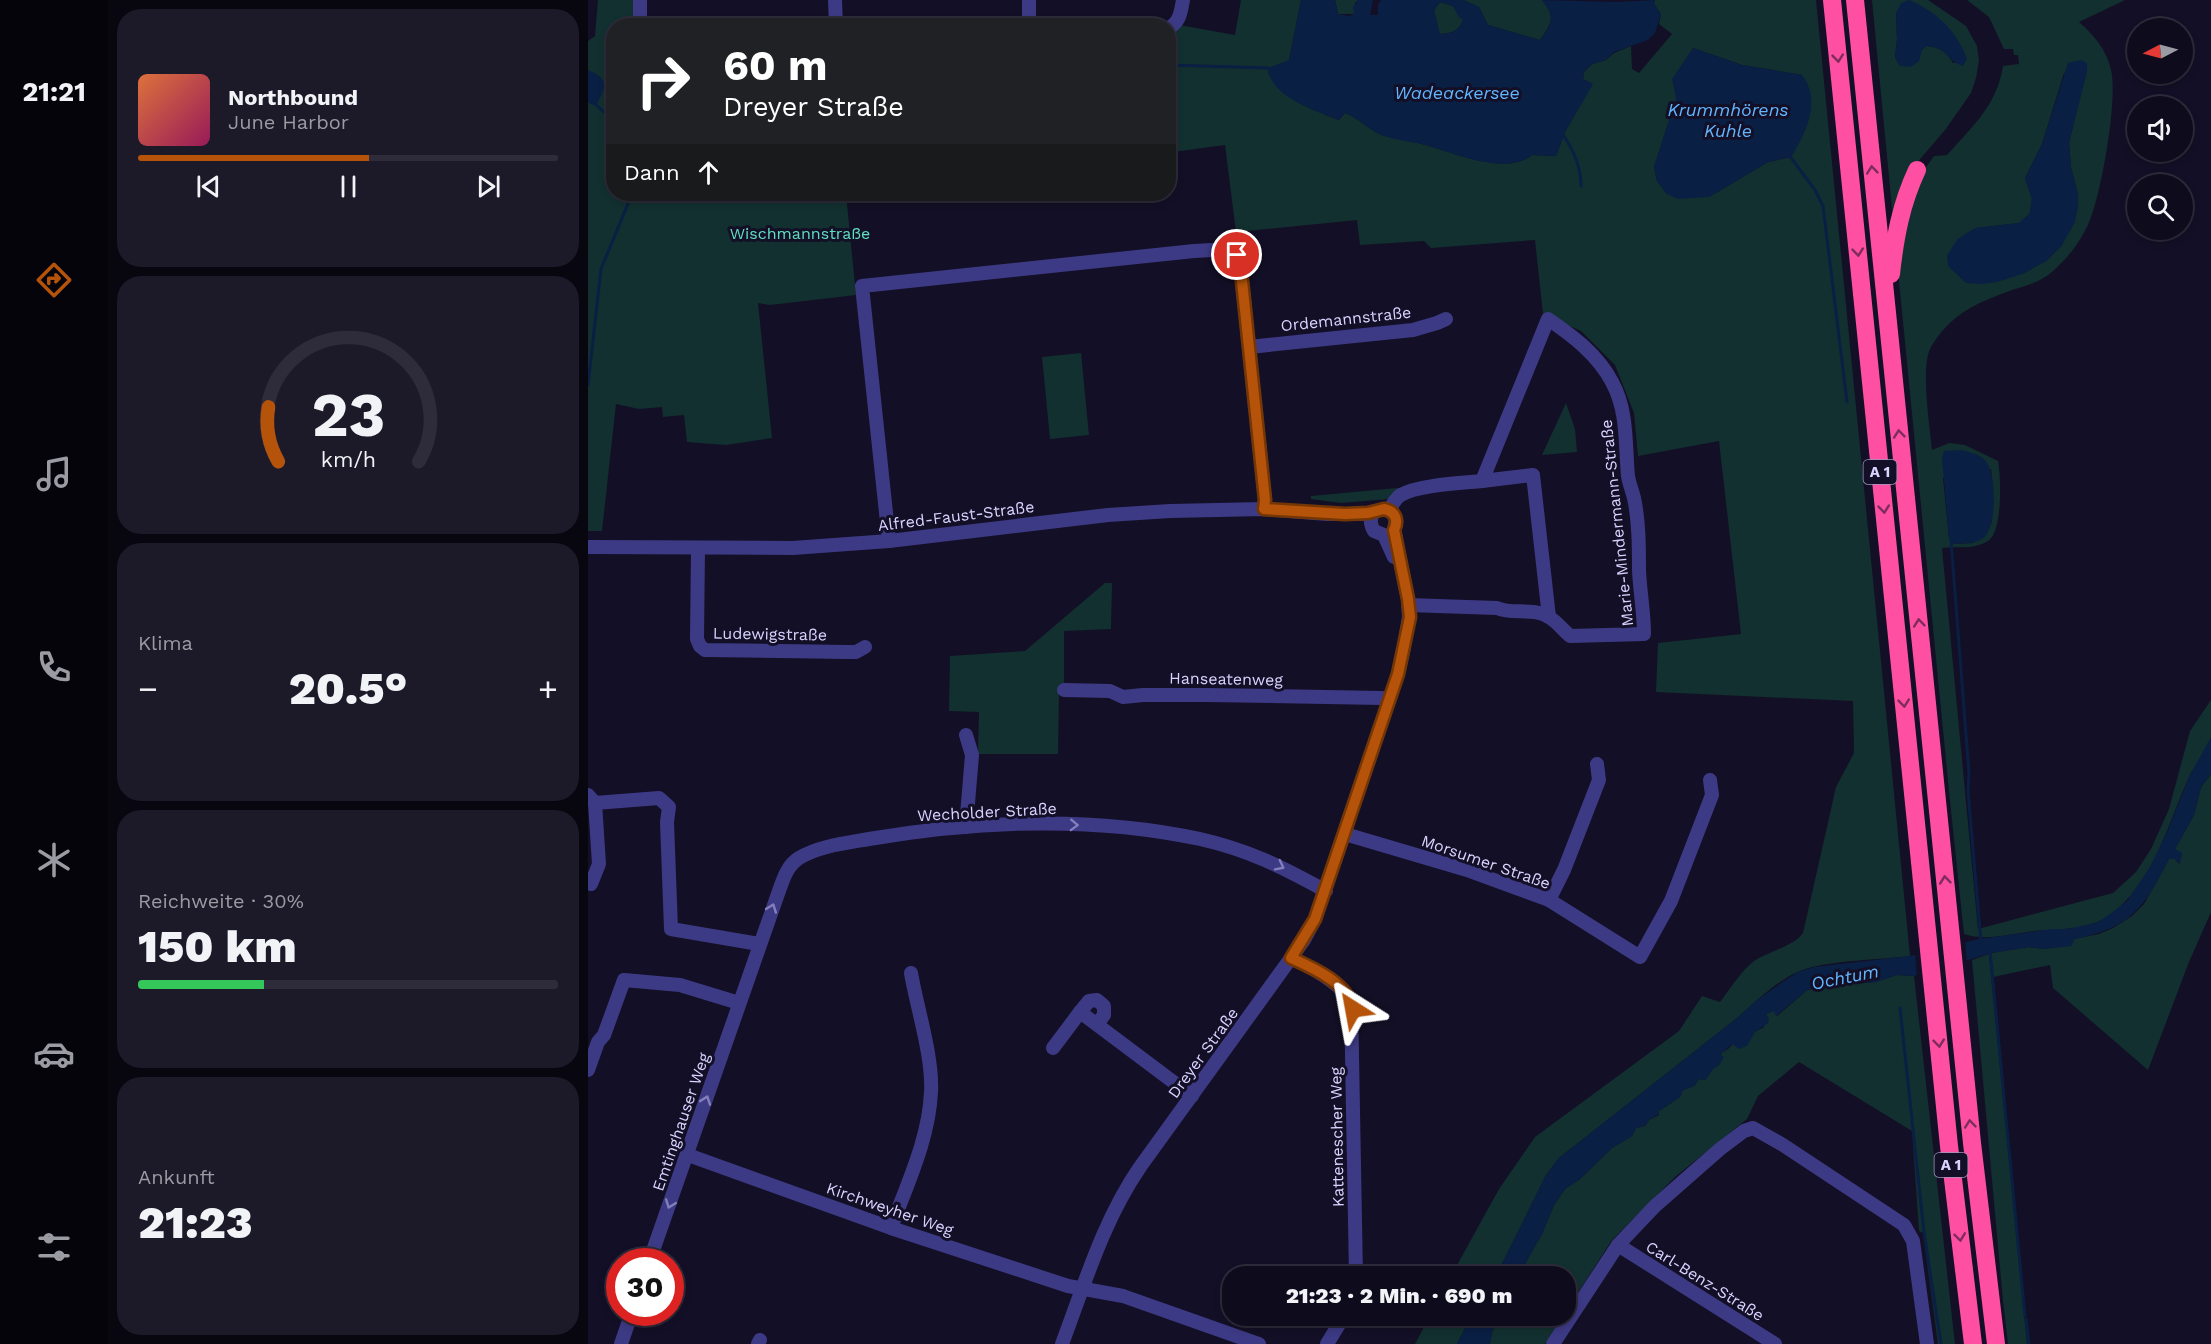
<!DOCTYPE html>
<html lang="de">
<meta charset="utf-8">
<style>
body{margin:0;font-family:"Work Sans",sans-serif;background:#1c1929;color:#f1f3f6;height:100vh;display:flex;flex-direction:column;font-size:22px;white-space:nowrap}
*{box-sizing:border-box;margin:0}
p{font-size:20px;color:#9b9ba3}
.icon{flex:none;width:33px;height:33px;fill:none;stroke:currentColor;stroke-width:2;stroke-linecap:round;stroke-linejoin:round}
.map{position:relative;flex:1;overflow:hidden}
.side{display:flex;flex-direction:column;gap:9px;padding:9px;background:#08060f;width:480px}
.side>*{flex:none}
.banner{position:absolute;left:18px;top:18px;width:570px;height:183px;border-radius:24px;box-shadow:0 3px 9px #0003,0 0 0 2px #2e2b3b;background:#202124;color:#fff;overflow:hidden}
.needle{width:39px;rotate:264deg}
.fabs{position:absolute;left:1539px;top:18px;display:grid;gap:12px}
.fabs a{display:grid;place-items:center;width:66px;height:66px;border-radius:50%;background:#0e0b1c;box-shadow:0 3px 9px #0003,0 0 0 2px #2e2b3b;font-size:30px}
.speed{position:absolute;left:18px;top:1248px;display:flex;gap:12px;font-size:30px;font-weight:700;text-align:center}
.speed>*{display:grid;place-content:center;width:78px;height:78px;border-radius:50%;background:#0e0b1c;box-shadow:0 3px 9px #0003,0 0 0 2px #2e2b3b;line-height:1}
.speed .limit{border:9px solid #d22;background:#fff;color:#111}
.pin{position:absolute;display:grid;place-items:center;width:51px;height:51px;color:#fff;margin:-26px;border:3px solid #fff;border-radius:50%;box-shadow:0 2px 6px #0007}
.me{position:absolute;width:66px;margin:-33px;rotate:326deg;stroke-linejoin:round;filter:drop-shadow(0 0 4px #0008)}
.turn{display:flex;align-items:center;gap:21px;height:126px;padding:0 18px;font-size:27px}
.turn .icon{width:78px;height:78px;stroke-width:2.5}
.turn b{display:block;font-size:42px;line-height:51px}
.then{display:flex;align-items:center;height:57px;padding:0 18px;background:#0003;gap:12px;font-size:22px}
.big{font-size:45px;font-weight:800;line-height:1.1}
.side .card{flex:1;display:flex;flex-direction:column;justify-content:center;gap:9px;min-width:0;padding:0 21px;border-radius:24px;background:#1c1929}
.side .dial{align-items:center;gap:0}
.dial svg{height:156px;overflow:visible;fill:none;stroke:#2e2b3b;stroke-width:7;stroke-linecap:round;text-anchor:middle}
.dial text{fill:#f1f3f6;stroke:none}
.song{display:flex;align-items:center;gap:18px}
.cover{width:72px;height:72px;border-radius:9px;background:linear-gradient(135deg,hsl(20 70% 55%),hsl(330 70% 35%))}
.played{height:6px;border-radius:3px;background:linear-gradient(90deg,#b45309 55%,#2e2b3b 55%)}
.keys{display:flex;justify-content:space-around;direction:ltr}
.heat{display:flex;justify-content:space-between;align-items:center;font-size:33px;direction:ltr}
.charge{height:9px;border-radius:4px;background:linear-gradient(90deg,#34c759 30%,#2e2b3b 0)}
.trip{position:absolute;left:634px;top:1266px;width:354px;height:60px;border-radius:24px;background:#0e0b1c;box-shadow:0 3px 9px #0003,0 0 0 2px #2e2b3b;font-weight:800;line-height:60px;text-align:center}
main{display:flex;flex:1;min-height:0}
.tabs{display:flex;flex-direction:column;width:108px;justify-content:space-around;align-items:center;background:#06040b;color:#9b9ba3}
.tabs .icon{width:42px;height:42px}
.tabs .on{color:#b45309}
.tabs b{font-size:27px;color:#f1f3f6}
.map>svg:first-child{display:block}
.green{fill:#12302f;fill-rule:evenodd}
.water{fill:#0a1f44;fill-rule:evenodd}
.pier{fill:#130f26}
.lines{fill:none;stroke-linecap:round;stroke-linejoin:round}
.stream{stroke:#0a1f44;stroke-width:3}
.minor{stroke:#3d3a85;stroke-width:14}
.highway{stroke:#ff4fa3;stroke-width:18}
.oneway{stroke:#7d2c5e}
.oneway2{stroke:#837fbc}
.route-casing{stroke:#753606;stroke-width:15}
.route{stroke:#b45309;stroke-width:10}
.labels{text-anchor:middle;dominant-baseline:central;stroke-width:6;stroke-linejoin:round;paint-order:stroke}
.shield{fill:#130f26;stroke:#9e99be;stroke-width:1.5}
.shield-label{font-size:15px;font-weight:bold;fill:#d9d4ff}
.park-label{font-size:16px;fill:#5fe0c0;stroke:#130f26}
.street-label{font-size:16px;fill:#d9d4ff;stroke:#130f26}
.water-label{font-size:18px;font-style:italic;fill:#62b6ff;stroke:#130f26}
</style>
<main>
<nav class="tabs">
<b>21:21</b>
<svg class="icon on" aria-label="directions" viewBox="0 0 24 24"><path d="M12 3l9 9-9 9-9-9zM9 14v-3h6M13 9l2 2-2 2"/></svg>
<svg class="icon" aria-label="music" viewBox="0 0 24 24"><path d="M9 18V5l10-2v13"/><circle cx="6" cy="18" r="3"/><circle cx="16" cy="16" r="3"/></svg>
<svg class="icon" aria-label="phone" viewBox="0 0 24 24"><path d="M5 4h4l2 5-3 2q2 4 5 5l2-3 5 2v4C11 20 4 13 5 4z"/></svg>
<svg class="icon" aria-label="climate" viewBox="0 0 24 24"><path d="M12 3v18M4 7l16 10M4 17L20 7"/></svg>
<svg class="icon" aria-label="car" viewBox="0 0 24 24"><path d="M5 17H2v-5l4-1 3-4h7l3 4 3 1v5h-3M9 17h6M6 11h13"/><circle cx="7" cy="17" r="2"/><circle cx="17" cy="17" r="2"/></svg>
<svg class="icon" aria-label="filters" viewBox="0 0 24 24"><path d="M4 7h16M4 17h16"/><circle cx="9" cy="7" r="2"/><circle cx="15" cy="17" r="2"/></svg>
</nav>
<section class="side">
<div class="card">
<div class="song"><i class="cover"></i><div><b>Northbound</b><p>June Harbor</p></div></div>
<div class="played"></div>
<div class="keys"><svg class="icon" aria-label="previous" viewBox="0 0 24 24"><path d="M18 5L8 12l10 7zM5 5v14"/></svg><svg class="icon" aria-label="pause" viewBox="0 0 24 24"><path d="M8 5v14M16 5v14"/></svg><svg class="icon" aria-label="next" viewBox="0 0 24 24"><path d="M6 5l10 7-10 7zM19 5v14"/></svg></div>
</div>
<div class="card dial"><svg viewBox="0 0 100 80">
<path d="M14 69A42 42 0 1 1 86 69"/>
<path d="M14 69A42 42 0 0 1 9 41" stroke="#b45309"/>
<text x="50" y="56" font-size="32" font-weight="700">23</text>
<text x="50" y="72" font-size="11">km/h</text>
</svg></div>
<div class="card"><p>Klima</p>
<div class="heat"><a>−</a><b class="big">20.5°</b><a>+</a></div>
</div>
<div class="card"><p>Reichweite · 30%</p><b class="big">150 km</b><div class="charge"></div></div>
<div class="card"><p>Ankunft</p><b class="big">21:23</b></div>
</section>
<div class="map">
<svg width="1623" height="1344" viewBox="0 0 1623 1344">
<rect width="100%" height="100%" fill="#130f26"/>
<g class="green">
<polygon points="10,0 47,0 46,25 26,26 26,194 258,194 268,295 182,305 170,303 184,438 138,445 99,442 96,415 75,417 74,407 51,409 28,404 14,531 0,531 0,41 7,36"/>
<path d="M653 0H713L701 60 680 72C693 100 724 109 751 120L757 113C772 118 782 132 797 136 810 140 824 141 838 145 866 153 919 176 944 155L968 156 977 132 1004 84 995 79 996 72 1004 64 1018 60 1026 53 1043 46 1044 69 1051 73 1084 34 1071 24 1073 14 1066 4 1067 0H1228L1322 956C1291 960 1240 960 1212 971 1191 979 1167 1002 1149 1018L971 1158 958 1175 908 1276H863L911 1189 947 1137 1091 1031 1114 996 1132 1002C1142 989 1153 971 1166 961 1181 951 1206 946 1215 933L1248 787 1266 753 1265 701 1068 692 1070 643 1153 634 1131 441 1050 456 1046 413 1027 365 993 331 955 314 947 240 843 248 836 241 772 245 769 220 648 232 637 145 585 152 583 134H581V32L591 25 647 35ZM1105 48 1154 65 1214 75 1203 157 1180 162 1121 197 1079 194 1069 181 1066 167Z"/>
<polygon points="747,0 770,0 767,3 766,14 750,14"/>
<path d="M875 0H954C968 17 964 23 952 40L900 25 891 7Z"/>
<path d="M1284 0H1340L1378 26 1389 46 1391 61 1388 78 1383 93 1357 130 1321 172 1305 219ZM1308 13 1379 59 1365 63C1358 51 1352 47 1338 46L1334 50 1307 58 1309 39Z"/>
<path d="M1379 0H1537L1491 22C1506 35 1519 50 1523 70 1530 98 1514 189 1503 217 1495 239 1481 257 1464 272 1454 281 1440 285 1427 289 1391 302 1364 312 1343 347 1332 366 1342 427 1344 450L1361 443 1377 445 1410 461C1413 477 1415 532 1400 541 1386 550 1369 546 1354 548L1390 929 1525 893 1548 872 1563 849 1581 809 1602 731 1623 700C1623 711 1623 726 1623 737 1620 750 1607 764 1601 777 1579 825 1566 885 1519 917 1496 932 1465 928 1439 932 1418 935 1397 941 1376 934L1362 801 1311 281V255L1331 177 1346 156 1359 155C1384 127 1409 105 1415 66L1431 64 1430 55H1426L1425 49H1416L1401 17ZM1476 73 1493 91 1481 143 1483 167 1490 195 1474 245 1458 261 1434 274 1369 240 1388 228 1432 223 1442 213 1444 199 1437 178 1454 144ZM1403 469 1405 488 1404 522 1385 543 1366 544 1361 538 1355 478Z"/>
<path d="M852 2 865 6 875 20C872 31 862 34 851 34L846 10Z"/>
<polygon points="493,353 501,435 462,439 454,357"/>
<polygon points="978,403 987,429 989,452 954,455"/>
<polygon points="820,487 801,499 753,503 723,499 723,496"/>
<polygon points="517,583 524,583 523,629 476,631 476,687 471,693 470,754 390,754 391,712 361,711 362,656 437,651"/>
<polygon points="1623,774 1623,912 1601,962 1560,1070 1465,988 1462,965 1405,977 1403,953 1441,947 1457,949 1486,939 1511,934 1525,928 1544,916 1556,904 1581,859 1587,859 1591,864 1587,849 1606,815 1613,787"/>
<polygon points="1401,954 1439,1344 1420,1344 1415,1301 1384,960"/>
<path d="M1309 975 1326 976 1367 1344H1350L1335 1233 1331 1231 1324 1131 1211 1062 1170 1096 1159 1119 1087 1177 1024 1240 978 1311V1276H930L954 1234 966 1205 977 1189 992 1179 1024 1148 1044 1136 1048 1128 1057 1126 1061 1120 1071 1115V1111L1092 1097 1095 1090 1106 1086 1111 1079 1117 1080 1125 1069 1132 1064C1131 1047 1138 1055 1144 1044L1176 1027 1178 1014 1186 1010 1189 1016 1218 991 1228 987 1288 982Z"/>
<polygon points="842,1316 883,1316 869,1344 827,1344"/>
<polygon points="911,1316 975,1316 957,1344 902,1344 904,1332"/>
</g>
<g class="water">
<path d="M713 0H747L750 14 761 16 766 14 765 7 770 0H785L782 15H790V5L793 0H875L891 7 900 25 952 40C964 24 968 17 954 0L1028 2 1067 0 1066 4 1073 14 1067 33 1060 40 1026 52 1018 60 1004 64 996 72 995 79 1005 84 977 132 968 156 944 155C918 176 866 153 838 145 824 141 810 141 797 136 782 132 772 118 757 113L751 120C727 110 683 98 680 68L701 60ZM852 2 865 6 871 17 875 20C872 31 862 34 852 34L846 10Z"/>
<path d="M1321 0C1349 12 1369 31 1379 59L1375 66C1357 60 1361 48 1338 46L1334 50 1331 61 1323 67 1312 66 1307 58 1309 39 1308 13 1313 3Z"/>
<path d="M1105 48 1154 65 1214 75C1234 101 1218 133 1203 157L1180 162 1121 197 1090 199 1079 194 1069 181 1066 167 1088 98 1084 79Z"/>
<polygon points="1493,60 1499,63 1499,72 1481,143 1483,167 1490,195 1490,207 1487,222 1474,245 1458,261 1434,274 1409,282 1394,284 1378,283 1360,266 1359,255 1369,240 1377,234 1388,228 1431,223 1442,213 1444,199 1437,178 1454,144 1480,63"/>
<path d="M0 70C22 79 18 88 8 105H4L0 102Z"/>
<path d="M1374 450C1381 452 1390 454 1396 459 1409 471 1410 530 1394 539 1386 544 1375 543 1366 544L1361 538 1354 458 1356 451Z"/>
<path d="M1623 737V774L1613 787 1606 815 1587 849 1594 853 1592 864 1587 859H1581C1556 908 1543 928 1486 939L1484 946 1457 949 1441 947 1403 953 1326 976 1309 975 1288 982 1228 987 1218 991 1188 1016 1186 1011 1178 1014 1181 1018 1180 1023 1167 1032 1159 1046 1151 1049 1144 1044 1132 1055 1136 1057 1132 1064 1125 1069 1117 1080 1111 1079 1106 1086 1095 1090 1092 1097 1071 1111V1114L1061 1120 1057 1126 1048 1128 1044 1136 1024 1148 992 1179 977 1189 966 1205 954 1234 930 1276H908L958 1175 971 1158 1149 1018 1169 1000 1196 981 1210 972 1226 967 1322 956 1391 939 1464 929H1479L1508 923 1518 917 1539 901 1562 867 1580 830 1601 777Z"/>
<polygon points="883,1316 911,1316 904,1332 902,1344 869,1344"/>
</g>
<polygon class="pier" points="1377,939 1379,964 1329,979 1327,952"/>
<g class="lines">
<g class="stream">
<polyline points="580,65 680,68"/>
<polyline points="7,104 26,121"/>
<path d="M976 136C986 151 993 167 993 186"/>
<polyline points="1201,155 1227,190 1235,206 1259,402"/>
<polyline points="0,385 13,269 44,194"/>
<polyline points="1363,541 1381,773 1380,791 1393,942"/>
<polyline points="1402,951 1437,1316"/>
<polyline points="1312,1008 1336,1232 1353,1344"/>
<polyline points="1438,1319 1441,1344"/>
</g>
<g class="minor">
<polyline points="247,0 248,26"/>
<polyline points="441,0 441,26"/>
<polyline points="52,26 52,0"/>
<path d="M580 28C592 23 593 11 595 0"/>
<polyline points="661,347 825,330 849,323 858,319"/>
<polyline points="894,481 945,475 961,617"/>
<path d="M801 510C805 505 807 498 813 495 829 485 874 483 894 481L960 319C985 336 1010 355 1024 382 1040 411 1037 444 1040 476 1041 483 1044 490 1046 498 1051 521 1051 547 1051 570 1052 592 1056 613 1056 634L982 636C975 630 968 621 961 617 945 607 924 615 909 608L820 605"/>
<path d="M787 511C781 518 782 524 786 531L796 535 806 557"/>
<polyline points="301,541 274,286 606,251 644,249 652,262 677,500 676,509"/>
<path d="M0 547 205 548 301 541 520 515 582 511 676 509 739 514H774L796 509 805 513 808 519 806 530 820 599 821 617 815 652 810 674 727 919 716 940 552 1167C515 1221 497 1283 474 1344"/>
<polyline points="110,549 109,639 112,646 117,650 260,652 268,652 277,647"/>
<polyline points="476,690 522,691 535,697 555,695 619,695 794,698 801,700"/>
<polyline points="0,795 7,803 11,864 3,884"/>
<polyline points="7,803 71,798 81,807 79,822 83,929 171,944"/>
<polyline points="378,827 384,755 378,735"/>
<polyline points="757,834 879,870 961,900 1052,957 1083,901 1124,795 1122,780"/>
<polyline points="961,900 976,870 1011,780 1009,764"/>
<path d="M703 958C726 968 748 981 763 1000L768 1276"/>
<polyline points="492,1012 501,1001 509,1000 516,1006 516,1015 509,1024"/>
<polyline points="465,1048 492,1012 604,1096"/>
<polyline points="0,1070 10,1042 16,1035 36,980 92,985 151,1003"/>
<polyline points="100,1155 303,1228 480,1286 535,1296 671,1344"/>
<path d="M303 1228C319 1184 341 1139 343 1092 345 1057 329 1008 323 973"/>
<polyline points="1030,1245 1187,1344"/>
<path d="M61 1262 192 888C196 877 200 865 211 858 231 846 258 843 281 839 388 821 505 816 612 839 661 850 694 867 738 891"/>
<polyline points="33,1344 44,1312"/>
<polyline points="170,1344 172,1340"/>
<polyline points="739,1344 756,1316"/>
<polyline points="965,1344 1030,1245 1067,1206 1132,1149 1156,1131 1165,1128 1195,1145 1316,1225 1325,1241 1339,1344"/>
</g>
<g class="highway">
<polyline points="1244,0 1361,1146 1385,1344"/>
<polyline points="1267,0 1384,1143 1408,1344"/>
<path d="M1303 274C1307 237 1313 204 1329 170"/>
</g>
</g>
<defs><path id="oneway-chevron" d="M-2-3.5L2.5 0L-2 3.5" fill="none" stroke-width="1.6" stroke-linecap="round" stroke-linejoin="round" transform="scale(1.5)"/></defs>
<g class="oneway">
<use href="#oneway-chevron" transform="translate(1250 58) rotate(84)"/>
<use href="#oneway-chevron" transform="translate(1284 170) rotate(-96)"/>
<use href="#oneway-chevron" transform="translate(1270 252) rotate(84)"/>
<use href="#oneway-chevron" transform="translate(1311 434) rotate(-96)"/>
<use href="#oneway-chevron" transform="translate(1296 509) rotate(84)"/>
<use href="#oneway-chevron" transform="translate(1331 623) rotate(-96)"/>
<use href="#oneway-chevron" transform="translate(1316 703) rotate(84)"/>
<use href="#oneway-chevron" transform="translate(1357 880) rotate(-96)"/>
<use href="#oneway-chevron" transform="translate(1351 1043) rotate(84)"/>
<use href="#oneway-chevron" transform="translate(1382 1124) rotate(-96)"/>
<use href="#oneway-chevron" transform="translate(1372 1237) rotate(83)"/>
</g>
<g class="oneway2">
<use href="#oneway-chevron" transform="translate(486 825) rotate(2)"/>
<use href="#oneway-chevron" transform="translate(692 866) rotate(27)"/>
<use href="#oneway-chevron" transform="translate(184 908) rotate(-70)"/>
<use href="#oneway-chevron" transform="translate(118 1100) rotate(-71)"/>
<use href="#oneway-chevron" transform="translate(82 1204) rotate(110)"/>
</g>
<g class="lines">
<defs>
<path id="route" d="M649 255 652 262 677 500 676 509 757 514 780 513 796 509C807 511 811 520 806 530L820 599 822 617 810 674 727 919 703 958C725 968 760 983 765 1009"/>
</defs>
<use href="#route" class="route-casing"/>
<use href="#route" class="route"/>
</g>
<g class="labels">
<g class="shield">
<rect x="1275.5" y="460" width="33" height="24" rx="4.5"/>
<rect x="1346.5" y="1153" width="33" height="24" rx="4.5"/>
</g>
<g class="shield-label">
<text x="1292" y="472">A 1</text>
<text x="1363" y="1165">A 1</text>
</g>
<g class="park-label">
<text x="212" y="233">Wischmannstraße</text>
</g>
<g class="street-label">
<text transform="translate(758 319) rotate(-6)">Ordemannstraße</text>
<text transform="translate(368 516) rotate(-7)">Alfred-Faust-Straße</text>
<text transform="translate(1029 523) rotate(-96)">Marie-Mindermann-Straße</text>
<text transform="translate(182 634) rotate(1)">Ludewigstraße</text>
<text transform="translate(638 679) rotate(1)">Hanseatenweg</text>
<text transform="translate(399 812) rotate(-3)">Wecholder Straße</text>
<text transform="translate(898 862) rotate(19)">Morsumer Straße</text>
<text transform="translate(615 1053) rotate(-54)">Dreyer Straße</text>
<text transform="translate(93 1122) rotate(-71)">Emtinghauser Weg</text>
<text transform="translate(749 1137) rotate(-91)">Kattenescher Weg</text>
<text transform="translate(302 1209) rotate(19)">Kirchweyher Weg</text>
<text transform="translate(1117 1281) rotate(32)">Carl-Benz-Straße</text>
</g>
<g class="water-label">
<text x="869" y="92">Wadeackersee</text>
<text x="1140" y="109">Krummhörens<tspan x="1140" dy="21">Kuhle</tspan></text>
<text transform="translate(1257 977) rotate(-11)">Ochtum</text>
</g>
</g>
</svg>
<div class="fabs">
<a><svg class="needle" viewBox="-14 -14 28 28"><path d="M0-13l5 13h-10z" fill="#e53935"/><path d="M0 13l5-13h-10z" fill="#9b9ba3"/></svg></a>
<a><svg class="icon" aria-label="sound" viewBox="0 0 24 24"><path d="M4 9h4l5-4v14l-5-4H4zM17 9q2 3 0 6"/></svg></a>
<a><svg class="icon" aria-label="search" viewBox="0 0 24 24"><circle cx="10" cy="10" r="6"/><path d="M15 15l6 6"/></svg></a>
</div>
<div class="speed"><div class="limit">30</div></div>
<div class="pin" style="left:649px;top:255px;background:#d93025"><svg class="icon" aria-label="arrive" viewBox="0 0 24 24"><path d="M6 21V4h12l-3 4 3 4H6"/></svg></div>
<svg class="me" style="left:765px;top:1009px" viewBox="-20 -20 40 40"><path d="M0-17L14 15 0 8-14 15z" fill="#b45309" stroke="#fff" stroke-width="4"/></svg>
<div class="trip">21:23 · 2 Min. · 690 m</div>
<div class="banner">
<div class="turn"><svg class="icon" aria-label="right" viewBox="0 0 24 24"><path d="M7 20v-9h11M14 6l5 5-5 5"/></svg><div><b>60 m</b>Dreyer Straße</div></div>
<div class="then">Dann<svg class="icon" aria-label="ahead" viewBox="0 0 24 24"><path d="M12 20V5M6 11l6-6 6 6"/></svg></div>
</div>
</div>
</main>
